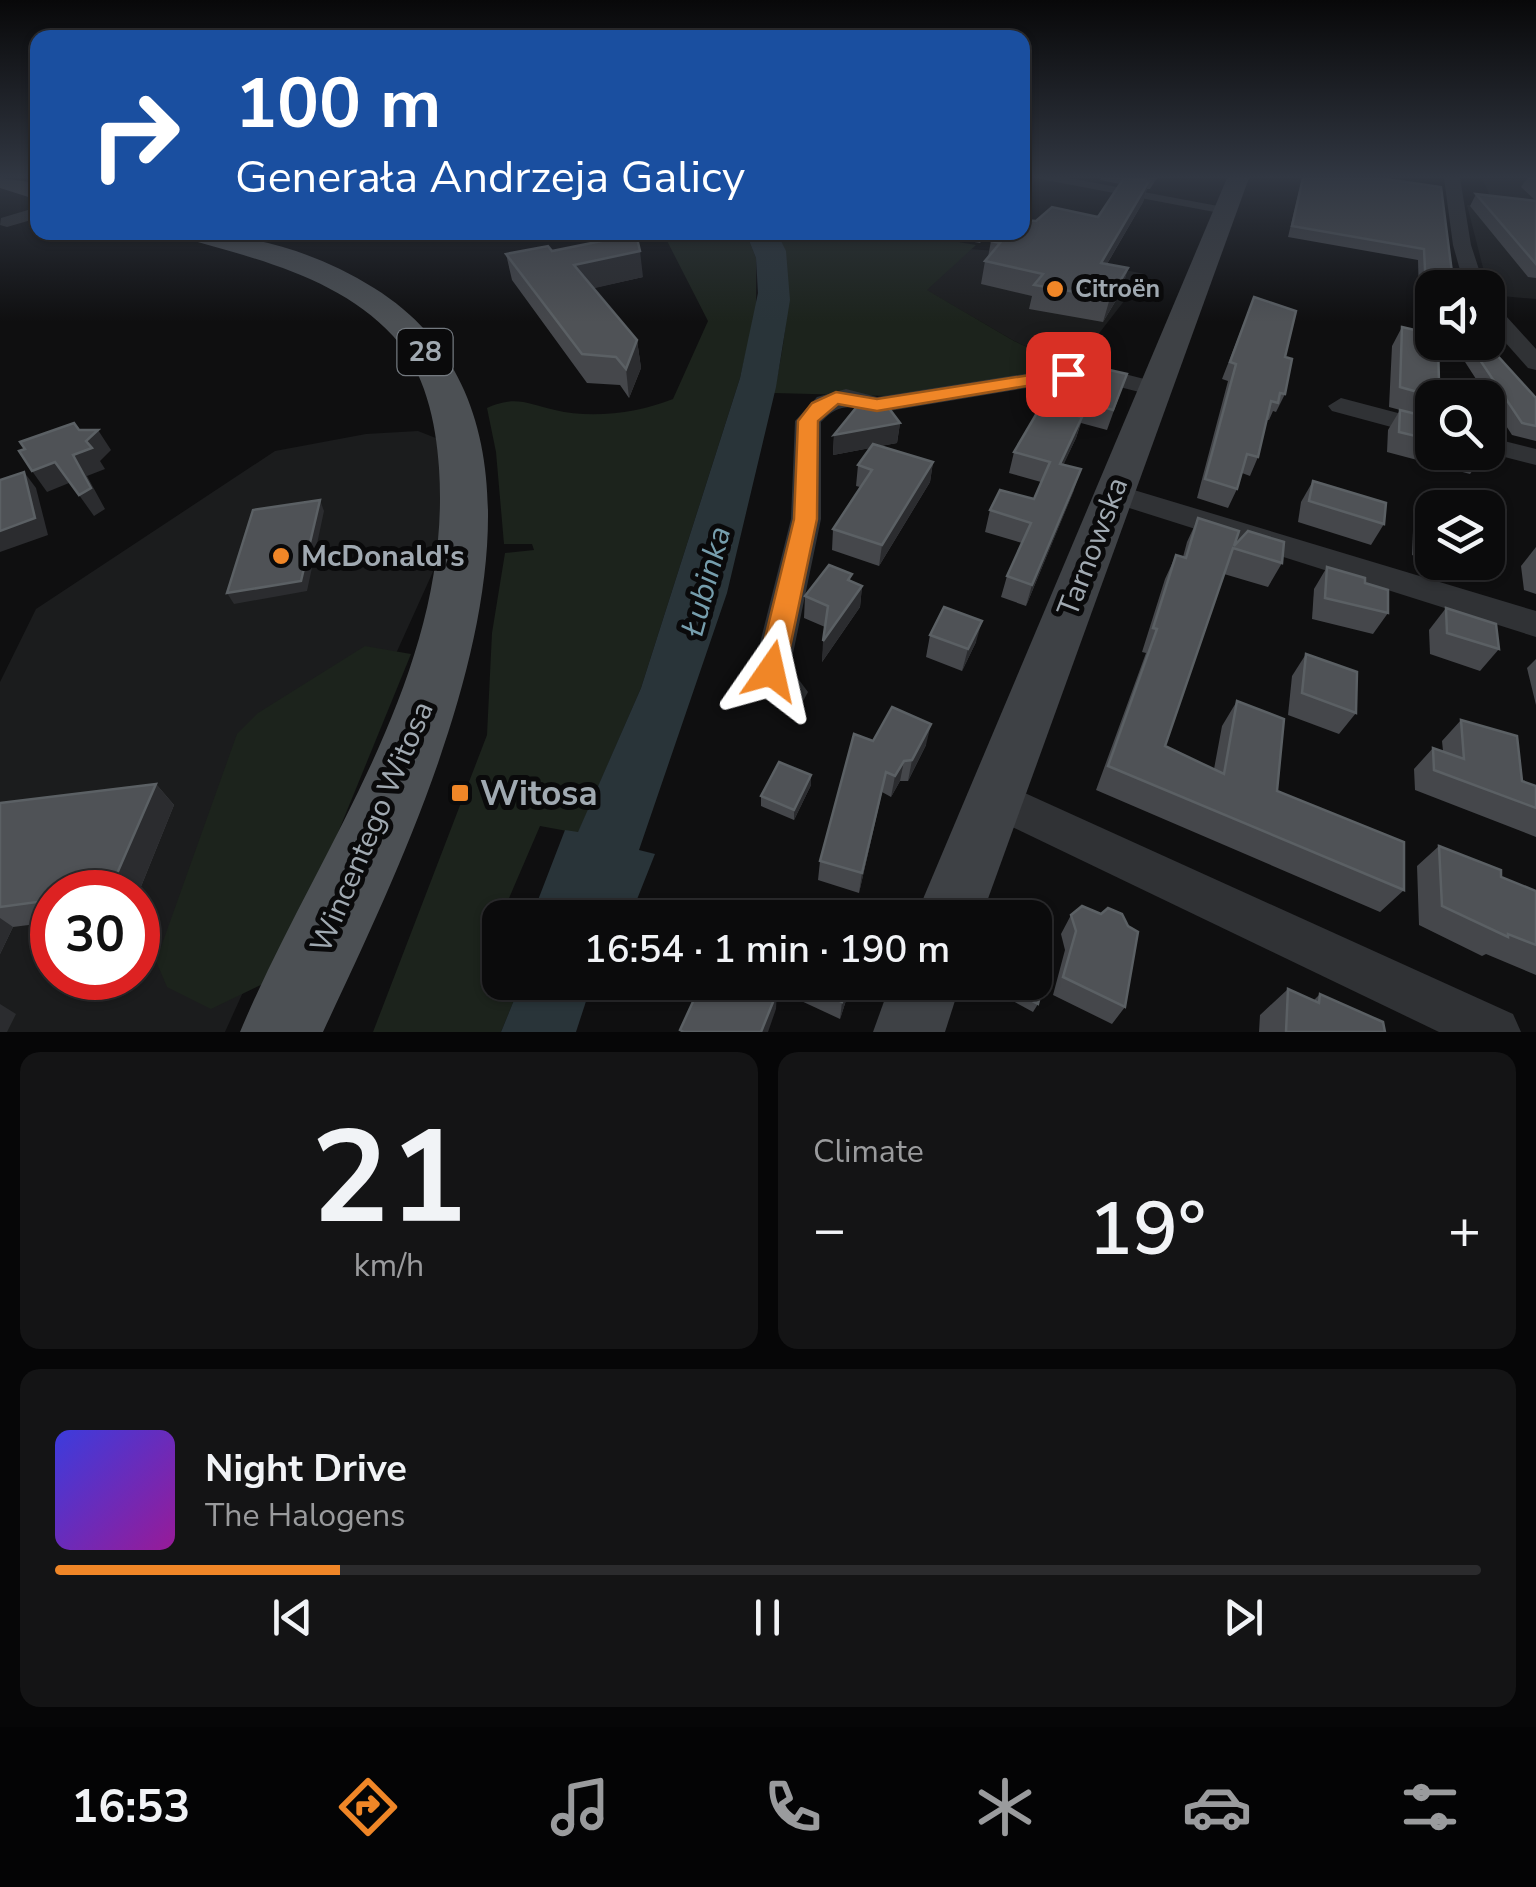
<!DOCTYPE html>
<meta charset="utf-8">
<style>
body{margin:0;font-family:"Nunito Sans",sans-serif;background:#141415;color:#f1f3f6;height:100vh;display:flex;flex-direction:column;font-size:38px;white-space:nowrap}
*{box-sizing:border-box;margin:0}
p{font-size:32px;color:#9a9b9d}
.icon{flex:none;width:55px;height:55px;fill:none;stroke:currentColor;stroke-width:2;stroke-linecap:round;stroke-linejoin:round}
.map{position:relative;height:1032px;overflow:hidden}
.details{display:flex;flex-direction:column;gap:20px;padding:20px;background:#060607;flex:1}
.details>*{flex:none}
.guide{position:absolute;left:30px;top:30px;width:1000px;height:210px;border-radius:20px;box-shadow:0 2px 8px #0004,0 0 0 2px #2b2b2d;background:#1a4fa0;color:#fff;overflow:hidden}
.controls{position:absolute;left:1415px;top:270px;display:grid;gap:20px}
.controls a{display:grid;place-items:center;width:90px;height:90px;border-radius:20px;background:#0b0b0c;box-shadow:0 2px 8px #0004,0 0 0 2px #2b2b2d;font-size:50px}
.speed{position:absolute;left:30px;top:870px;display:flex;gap:20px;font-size:50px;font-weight:700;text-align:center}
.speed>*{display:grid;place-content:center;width:130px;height:130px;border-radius:50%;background:#0b0b0c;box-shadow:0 2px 8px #0004,0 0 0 2px #2b2b2d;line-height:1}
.speed .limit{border:15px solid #d22;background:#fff;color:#111}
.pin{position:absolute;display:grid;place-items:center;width:85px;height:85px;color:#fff;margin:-42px;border-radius:20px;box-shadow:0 5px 15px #0006}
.me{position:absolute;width:110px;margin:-55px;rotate:11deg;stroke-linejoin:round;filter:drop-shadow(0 0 8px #0008)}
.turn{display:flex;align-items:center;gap:35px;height:210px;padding:0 40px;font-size:45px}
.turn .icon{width:130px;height:130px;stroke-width:2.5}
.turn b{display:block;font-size:70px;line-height:85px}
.big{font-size:75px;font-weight:600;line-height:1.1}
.details .tile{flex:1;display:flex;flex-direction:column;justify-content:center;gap:15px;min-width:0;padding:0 35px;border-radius:20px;background:#141415}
.details .dial{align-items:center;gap:0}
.dial b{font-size:130px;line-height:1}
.song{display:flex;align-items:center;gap:30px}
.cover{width:120px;height:120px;border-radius:15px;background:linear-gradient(135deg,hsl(240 70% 55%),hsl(300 70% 35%))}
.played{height:10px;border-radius:5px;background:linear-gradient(90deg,#f08627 20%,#2b2b2d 20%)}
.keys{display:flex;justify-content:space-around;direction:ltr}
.heat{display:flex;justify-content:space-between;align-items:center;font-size:55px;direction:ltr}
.details .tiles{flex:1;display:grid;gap:20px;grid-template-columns:1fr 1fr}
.tile:last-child{grid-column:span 2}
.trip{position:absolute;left:482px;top:900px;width:570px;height:100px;border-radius:20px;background:#0b0b0c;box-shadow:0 2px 8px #0004,0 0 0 2px #2b2b2d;font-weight:600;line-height:100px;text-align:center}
.tab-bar{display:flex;height:160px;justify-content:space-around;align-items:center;background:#040405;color:#9a9b9d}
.tab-bar .icon{width:70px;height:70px}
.tab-bar .active{color:#f08627}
.tab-bar b{font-size:45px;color:#f1f3f6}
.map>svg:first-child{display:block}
.built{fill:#1b1c1d;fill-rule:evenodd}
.green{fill:#1c231c}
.water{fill:#293439}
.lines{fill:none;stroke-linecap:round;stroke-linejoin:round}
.street{fill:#303235;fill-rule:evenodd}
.secondary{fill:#3e4145;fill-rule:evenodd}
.primary{fill:#4c5054;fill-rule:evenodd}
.wall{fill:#45474b}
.shaded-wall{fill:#2b2c2f}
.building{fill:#4f5256;stroke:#5b6064;stroke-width:2.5}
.route{fill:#f08627;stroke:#9c5719;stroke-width:2.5}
.poi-dot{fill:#f08627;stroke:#0a0a0b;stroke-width:4}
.labels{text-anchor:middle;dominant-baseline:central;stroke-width:10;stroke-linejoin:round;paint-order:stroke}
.far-poi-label{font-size:25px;font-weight:bold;fill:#a0a9b1;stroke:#0a0a0b;text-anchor:start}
.shield{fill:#0a0a0b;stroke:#73797f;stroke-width:2.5}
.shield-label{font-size:28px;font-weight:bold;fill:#a0a9b1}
.street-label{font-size:30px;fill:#a0a9b1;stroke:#0a0a0b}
.poi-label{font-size:30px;font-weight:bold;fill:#a0a9b1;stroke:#0a0a0b;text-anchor:start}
.water-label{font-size:32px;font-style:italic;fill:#769ead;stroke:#0a0a0b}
.near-poi-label{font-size:35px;font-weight:bold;fill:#a0a9b1;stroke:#0a0a0b;text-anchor:start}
</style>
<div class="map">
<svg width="1536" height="1032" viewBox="0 0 1536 1032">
<rect width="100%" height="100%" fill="#0f0f10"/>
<g class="built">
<polygon points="1482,178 1536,178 1536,299 1490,295 1467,205 1495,207"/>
<polygon points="969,249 1043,254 1145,274 1073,367 1014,341 926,290"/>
<path d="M418 431 451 444 441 554 225 1032H0V682L36 609 275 451 366 434ZM52 892H138V978H52Z"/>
</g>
<g class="green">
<path d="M663 233H746L756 258V310L740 378 641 688 578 833 540 826 491 940 500 943V982L521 983 501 1032H373L487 735 492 633 505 553 534 550 532 544H504L496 452 487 408C516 395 527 404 555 410 591 419 639 413 673 399L708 321Z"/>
<path d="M777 233H907L976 245 927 290 1014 341 1073 367 886 396 774 393C784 345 797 278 777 233Z"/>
<polygon points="365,646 411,654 308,906 271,980 211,1009 167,987 156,961 237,734 258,713"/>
</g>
<g class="water">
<polygon points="746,233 777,233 786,251 790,300 776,387 727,593 639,850 655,854 630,917 543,917 533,913 565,830 578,832 641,688 740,378 758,293 756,258"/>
<polygon points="521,983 592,983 576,1032 501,1032"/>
</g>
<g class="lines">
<g class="street">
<polygon points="1035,178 1069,178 1234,209 1225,214"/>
<polygon points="1444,178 1460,178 1471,245 1485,288 1465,288 1453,245"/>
<polygon points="38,207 38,218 7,227 0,225 1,218"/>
<polygon points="1488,304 1496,305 1536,349 1536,370 1528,368 1488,323"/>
<path d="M1068 367 1105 369 1164 384 1167 389 1155 396 1104 383 1068 381 877 413C851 406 840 402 821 422V519L790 668 808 692 802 703C777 711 764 692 753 671L791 519 795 421 817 397 846 389 877 397Z"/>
<polygon points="1341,398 1432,422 1432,438 1332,411 1328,406"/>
<polygon points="1488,437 1536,449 1536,465 1485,452"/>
<polygon points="1114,484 1536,611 1536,637 1104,500 1099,493 1104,486"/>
<polygon points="994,779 1513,1014 1521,1032 1439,1032 979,811 973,798 979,785"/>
</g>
<g class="secondary">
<polygon points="1227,178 1249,178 981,918 915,918"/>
<polygon points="891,982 961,982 945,1032 873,1032"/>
</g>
<g class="primary">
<polygon points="0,178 38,183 38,200 0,188"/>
<path d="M179 232C247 232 315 251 374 288 616 438 411 842 323 1032H240C316 850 453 676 439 468 436 422 425 371 393 336 340 278 255 258 183 238Z"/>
</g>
</g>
<g class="wall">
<polygon points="1101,178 1157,178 1150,189 1147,189 1143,202 1107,264 1128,268 1121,292 1103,322 1029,309 1032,296 981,284 985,261 988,257 991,241 1036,221 1098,217 1120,184 1100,180"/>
<polygon points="1302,178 1379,178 1441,187 1432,288 1432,342 1485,342 1536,398 1536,441 1512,435 1458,351 1438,347 1439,383 1478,398 1432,398 1432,452 1485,454 1470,474 1387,452 1388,430 1400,410 1404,411 1389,407 1392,346 1402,327 1420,331 1418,260 1288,237"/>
<polygon points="1527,178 1536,178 1536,278 1528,277 1470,206 1476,194 1535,200 1521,187"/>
<polygon points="953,232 989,232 980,243 953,238"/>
<polygon points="552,251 643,277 593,288 637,340 641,368 629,398 620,385 587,383 512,280 506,254"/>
<polygon points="1254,297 1285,357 1285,394 1276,412 1273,411 1269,420 1267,420 1258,457 1250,476 1242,473 1237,489 1228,508 1197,498 1228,381 1222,379"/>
<polygon points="1127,374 1107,430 1081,423 1076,438 1063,465 1074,490 1026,606 1001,597 1007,576 1022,543 985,532 990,510 1034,499 1041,482 1009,473 1014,452 1076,416 1081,401"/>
<polygon points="900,423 897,443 880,446 933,462 930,482 879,566 832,550 833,529 860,487 856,486 858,465 870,448 833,455 834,435"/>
<polygon points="1313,481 1384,524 1371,545 1298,522 1301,502"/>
<polygon points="1427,510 1432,512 1432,562 1412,555 1413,531"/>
<polygon points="1198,518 1234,546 1282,563 1268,587 1224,574 1165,746 1214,769 1222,726 1237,701 1277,791 1404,890 1380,912 1096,790 1146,653 1142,652 1165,579 1176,555 1183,557 1187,542"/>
<polygon points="1536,547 1536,594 1524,590 1521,566"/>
<polygon points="1434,562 1476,562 1467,574"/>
<polygon points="1327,567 1365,583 1388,613 1373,634 1312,619 1314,589"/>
<polygon points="852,581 862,586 860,607 822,662 825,627 804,618 805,596"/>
<polygon points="1446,608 1499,649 1480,671 1430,654 1429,630"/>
<polygon points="930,635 976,642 962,671 926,657"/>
<polygon points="1306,654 1356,713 1339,734 1288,715 1292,676"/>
<polygon points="1536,659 1536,705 1527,668"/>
<polygon points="1461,720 1522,781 1536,786 1536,837 1415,790 1414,769 1433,748 1443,751 1442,741"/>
<polygon points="873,741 926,745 908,781 900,781 891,797 882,792 859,893 818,880 820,861"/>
<polygon points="156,784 174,805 138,894 138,892 52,892 52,922 13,927 0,954 0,803"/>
<polygon points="811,785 794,820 761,806 761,796"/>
<polygon points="1439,846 1501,877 1536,891 1536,975 1486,954 1482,956 1419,925 1417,866"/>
<polygon points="1071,915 1125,1007 1112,1024 1053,995 1065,950 1061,934"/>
<polygon points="798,982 852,982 840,1019 797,999"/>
<polygon points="1016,982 1035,982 1038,1004 1033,1012 1011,1000"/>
<polygon points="1288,989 1313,1001 1320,994 1385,1032 1259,1032 1260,1015"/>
</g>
<g class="shaded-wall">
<polygon points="1149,181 1143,202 1094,286 1101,263"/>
<polygon points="982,232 989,232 980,243"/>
<polygon points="640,251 643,277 578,292 574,265"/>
<polygon points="1128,268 1121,292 1103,322 1110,298"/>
<polygon points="637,340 641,368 629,398 626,369"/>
<polygon points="1082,417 1076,438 1054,485 1060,464"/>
<polygon points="900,423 897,443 833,455 834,435"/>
<polygon points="98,430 111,450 100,461 105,469 87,476 105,509 94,516 79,495 73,455"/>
<polygon points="55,462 69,483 47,492 32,471"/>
<polygon points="933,462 930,482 879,566 882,545"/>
<polygon points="1081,469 1074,490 1026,606 1032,585"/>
<polygon points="24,472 36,488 48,535 0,552 0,531"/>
<polygon points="320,500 324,511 307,591 234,604 227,593"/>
<polygon points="862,586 860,607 822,662 823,641"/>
<polygon points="982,621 976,642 962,671 968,649"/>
<polygon points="931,724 926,745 908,781 912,760"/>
<polygon points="904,761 900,781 891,797 895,776"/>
<polygon points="886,772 882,792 859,893 862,873"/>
<polygon points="811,775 811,785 794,820 794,810"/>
<polygon points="156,784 174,805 138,894 138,892 110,892"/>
<polygon points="0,918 13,927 0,954"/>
<polygon points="849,982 852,982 840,1019 842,1002"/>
<polygon points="777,992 776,1009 768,1032 761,1032"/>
<polygon points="0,1004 16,1014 7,1032 0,1032"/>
</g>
<g class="building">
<polygon points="1124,178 1149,181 1101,263 1128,268 1110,298 1034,285 1043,274 985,261 1000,243 991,241 1000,232 1022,232 1022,220 1036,221 1052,207 1098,217"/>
<polygon points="1303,178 1379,178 1441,187 1454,288 1432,288 1432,332 1428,331 1424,249 1292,226"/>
<polygon points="1476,194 1536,201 1536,264"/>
<polygon points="636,234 640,251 574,265 637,340 626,369 616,357 582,354 506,254 548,246 552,251"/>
<polygon points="1254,297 1296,311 1285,357 1292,359 1285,394 1280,393 1278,403 1271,401 1258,457 1247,454 1237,489 1205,479 1236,364 1230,362"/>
<polygon points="1402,327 1432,334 1432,342 1438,342 1439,383 1477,391 1478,398 1439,398 1400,387"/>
<polygon points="1468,342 1485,342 1536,398 1536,426 1522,423"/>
<polygon points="1096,367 1127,374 1113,410 1081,401"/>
<polygon points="882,399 900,423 834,435 860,403"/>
<polygon points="1041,406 1082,417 1060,464 1081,469 1032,585 1007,576 1031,523 990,510 1000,490 1034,499 1050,462 1014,452"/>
<polygon points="1400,410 1432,418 1432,440 1399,432"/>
<polygon points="74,423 79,430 98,430 86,441 92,448 73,455 91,488 79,495 55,462 32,471 19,451 25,449 20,442"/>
<polygon points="873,444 933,462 882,545 833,529 872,470 858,465"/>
<polygon points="24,472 35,518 0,531 0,480"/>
<polygon points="1313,481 1386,503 1384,524 1309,501"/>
<polygon points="320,500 301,581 227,593 253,510"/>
<polygon points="1427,510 1432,512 1432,536 1427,534"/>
<polygon points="1198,518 1239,531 1234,546 1248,531 1284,542 1282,563 1233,548 1165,746 1224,774 1237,701 1284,719 1277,791 1404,842 1404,890 1108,766 1157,629 1153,628 1176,555 1186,558"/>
<polygon points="829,565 852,574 848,580 862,586 823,641 828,606 805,596"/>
<polygon points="1327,567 1365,578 1365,583 1388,590 1388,613 1325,598"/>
<polygon points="944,607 982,621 968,649 930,635"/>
<polygon points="1446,608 1496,624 1499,649 1447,633"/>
<polygon points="1306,654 1357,672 1356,713 1302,693"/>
<polygon points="892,707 931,724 912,760 904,761 895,776 886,772 862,873 820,861 854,734 873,741"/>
<polygon points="1461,720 1517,736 1522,781 1536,786 1536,808 1434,770 1433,748 1464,759"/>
<polygon points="779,762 811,775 794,810 761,796"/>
<polygon points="156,784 109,892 52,892 52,900 0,907 0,803"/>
<polygon points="1439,846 1501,870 1501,877 1536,891 1536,945 1508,934 1508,937 1442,906"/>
<polygon points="817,906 843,918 812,918"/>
<polygon points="1082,906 1101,914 1108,908 1122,914 1128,926 1138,932 1125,1007 1063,977 1076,931 1071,915"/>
<polygon points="1035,963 1047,969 1038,1004 1015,992 1018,982 1035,982"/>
<polygon points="702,982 756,982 777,992 761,1032 684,1032 680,1030"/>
<polygon points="800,982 849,982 842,1002"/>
<polygon points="1288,989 1319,1003 1320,994 1383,1022 1385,1032 1286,1032"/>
</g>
<linearGradient id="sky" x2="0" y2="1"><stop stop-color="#080809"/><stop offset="0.55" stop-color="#313742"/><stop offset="1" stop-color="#313742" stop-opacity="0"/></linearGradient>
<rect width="1536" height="322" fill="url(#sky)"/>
<polygon class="route" points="1068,369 1077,374 1074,378 877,411 838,404 818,421 817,519 785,671 781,679 761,679 757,671 794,519 798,421 812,403 836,392 877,399"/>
<g class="poi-dot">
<circle cx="1055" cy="289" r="10"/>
<circle cx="281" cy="556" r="10"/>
<rect x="450" y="783" width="20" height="20" rx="5"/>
</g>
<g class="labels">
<g class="far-poi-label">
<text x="1075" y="289">Citroën</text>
</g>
<rect class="shield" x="397.5" y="329" width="55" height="46" rx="8"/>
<g class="shield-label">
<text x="425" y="352">28</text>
</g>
<g class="street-label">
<text transform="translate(1093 547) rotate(-69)">Tarnowska</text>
<text transform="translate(372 827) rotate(-67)">Wincentego Witosa</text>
</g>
<g class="poi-label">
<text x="301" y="556">McDonald's</text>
</g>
<g class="water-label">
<text transform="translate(706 581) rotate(-75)">Łubinka</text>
</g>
<g class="near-poi-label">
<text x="480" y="793">Witosa</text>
</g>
</g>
</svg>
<div class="controls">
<a><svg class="icon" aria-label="sound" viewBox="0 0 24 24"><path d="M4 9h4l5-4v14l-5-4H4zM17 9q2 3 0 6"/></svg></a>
<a><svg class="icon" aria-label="search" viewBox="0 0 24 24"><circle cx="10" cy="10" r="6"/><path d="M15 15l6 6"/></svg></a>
<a><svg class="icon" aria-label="layers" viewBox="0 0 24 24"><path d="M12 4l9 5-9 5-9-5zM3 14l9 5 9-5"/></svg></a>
</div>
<div class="speed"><div class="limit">30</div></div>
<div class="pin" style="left:1068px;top:374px;background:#d93025"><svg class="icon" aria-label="arrive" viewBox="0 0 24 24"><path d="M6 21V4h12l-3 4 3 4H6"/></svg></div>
<svg class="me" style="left:771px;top:671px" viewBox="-20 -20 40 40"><path d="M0-17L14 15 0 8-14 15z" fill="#f08627" stroke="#fff" stroke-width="4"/></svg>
<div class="trip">16:54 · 1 min · 190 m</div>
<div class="guide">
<div class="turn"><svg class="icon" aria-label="right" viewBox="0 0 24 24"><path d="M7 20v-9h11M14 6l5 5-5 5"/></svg><div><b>100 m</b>Generała Andrzeja Galicy</div></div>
</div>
</div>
<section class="details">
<div class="tiles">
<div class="tile dial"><b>21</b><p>km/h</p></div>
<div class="tile"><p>Climate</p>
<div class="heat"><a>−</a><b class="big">19°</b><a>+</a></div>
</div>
<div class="tile">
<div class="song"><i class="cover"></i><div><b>Night Drive</b><p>The Halogens</p></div></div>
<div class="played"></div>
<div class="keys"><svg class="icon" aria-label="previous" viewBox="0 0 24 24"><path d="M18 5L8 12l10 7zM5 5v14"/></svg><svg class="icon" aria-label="pause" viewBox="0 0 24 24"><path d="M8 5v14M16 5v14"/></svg><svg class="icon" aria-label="next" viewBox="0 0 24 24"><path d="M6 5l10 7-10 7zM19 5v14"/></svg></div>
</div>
</div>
</section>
<nav class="tab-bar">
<b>16:53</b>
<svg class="icon active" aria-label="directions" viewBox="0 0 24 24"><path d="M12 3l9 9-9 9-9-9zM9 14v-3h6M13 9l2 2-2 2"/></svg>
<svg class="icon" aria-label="music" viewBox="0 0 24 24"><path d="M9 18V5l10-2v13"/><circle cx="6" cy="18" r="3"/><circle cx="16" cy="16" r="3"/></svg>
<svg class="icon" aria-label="phone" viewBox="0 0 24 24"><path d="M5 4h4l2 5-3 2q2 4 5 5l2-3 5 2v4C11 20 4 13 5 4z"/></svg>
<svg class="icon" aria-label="climate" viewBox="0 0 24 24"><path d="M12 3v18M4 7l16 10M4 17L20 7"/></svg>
<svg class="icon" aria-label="car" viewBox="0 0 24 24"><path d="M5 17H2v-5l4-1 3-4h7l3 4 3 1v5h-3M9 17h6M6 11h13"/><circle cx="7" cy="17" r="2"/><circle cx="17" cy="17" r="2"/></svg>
<svg class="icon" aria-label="filters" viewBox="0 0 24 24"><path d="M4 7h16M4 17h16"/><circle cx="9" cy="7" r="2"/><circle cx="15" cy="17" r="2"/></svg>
</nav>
